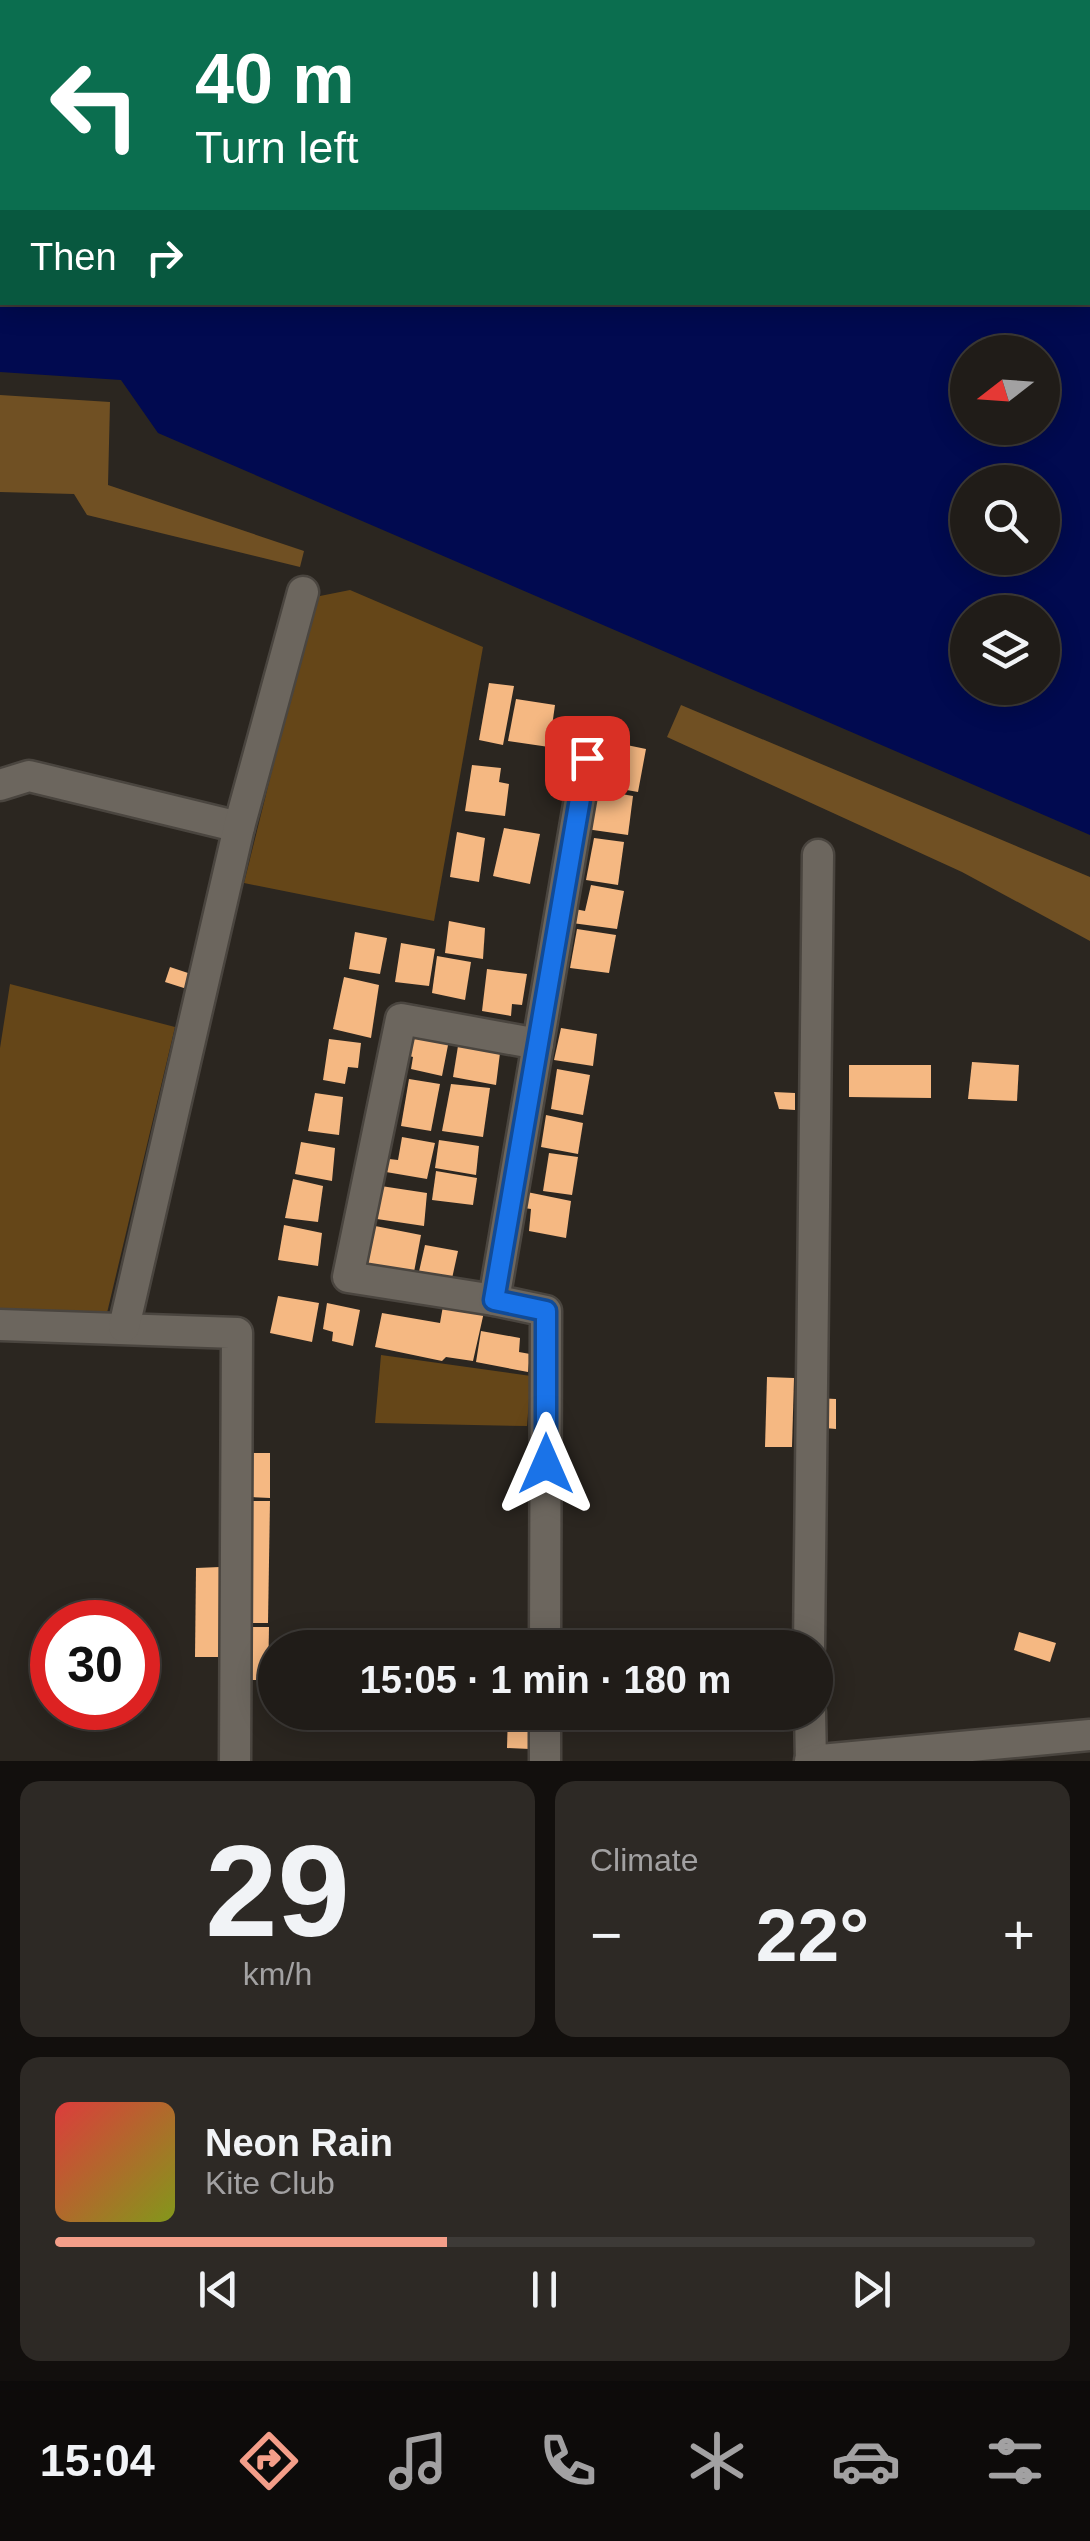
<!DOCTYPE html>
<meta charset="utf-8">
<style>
body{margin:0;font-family:Helvetica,sans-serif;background:#2d2925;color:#f1f3f6;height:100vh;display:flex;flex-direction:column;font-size:38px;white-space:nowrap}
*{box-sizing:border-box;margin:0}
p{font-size:32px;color:#a2a1a2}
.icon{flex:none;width:55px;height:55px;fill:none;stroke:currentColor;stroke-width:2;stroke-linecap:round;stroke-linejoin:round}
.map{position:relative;height:1761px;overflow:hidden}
.side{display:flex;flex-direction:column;gap:20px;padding:20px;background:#120f0d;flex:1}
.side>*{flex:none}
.banner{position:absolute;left:0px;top:0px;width:1090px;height:305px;box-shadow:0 5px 25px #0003,0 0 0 2px #3d3a37;background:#0b6e4f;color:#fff;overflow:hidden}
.needle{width:65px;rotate:253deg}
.tools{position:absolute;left:950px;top:335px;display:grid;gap:20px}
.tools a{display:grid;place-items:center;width:110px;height:110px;border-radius:50%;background:#201c18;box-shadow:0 5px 25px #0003,0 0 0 2px #3d3a37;font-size:50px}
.speed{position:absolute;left:30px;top:1600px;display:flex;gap:20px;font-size:50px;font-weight:700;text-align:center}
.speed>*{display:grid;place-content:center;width:130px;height:130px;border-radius:50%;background:#201c18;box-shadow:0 5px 25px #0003,0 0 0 2px #3d3a37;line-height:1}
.speed .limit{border:15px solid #d22;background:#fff;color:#111}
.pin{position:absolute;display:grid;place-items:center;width:85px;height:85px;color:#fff;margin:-42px;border-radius:20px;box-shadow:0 5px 15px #0006}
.me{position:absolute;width:110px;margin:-55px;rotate:0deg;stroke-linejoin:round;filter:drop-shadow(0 0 8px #0008)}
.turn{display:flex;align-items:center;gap:35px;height:210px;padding:0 30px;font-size:45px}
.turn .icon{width:130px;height:130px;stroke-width:2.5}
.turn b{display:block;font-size:70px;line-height:85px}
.then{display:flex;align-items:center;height:95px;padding:0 30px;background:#0003;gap:20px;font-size:38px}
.big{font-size:75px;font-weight:600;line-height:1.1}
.side .card{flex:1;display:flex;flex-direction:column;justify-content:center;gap:15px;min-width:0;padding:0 35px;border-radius:20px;background:#2d2925}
.side .dial{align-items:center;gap:0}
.dial b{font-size:130px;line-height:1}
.song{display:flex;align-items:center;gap:30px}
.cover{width:120px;height:120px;border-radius:15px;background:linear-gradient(135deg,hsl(0 70% 55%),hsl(70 70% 35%))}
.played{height:10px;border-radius:5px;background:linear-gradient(90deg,#f49e89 40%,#3d3a37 40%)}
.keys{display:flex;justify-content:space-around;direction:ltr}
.heat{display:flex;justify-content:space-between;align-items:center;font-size:55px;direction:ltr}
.side .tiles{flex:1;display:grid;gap:20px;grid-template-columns:1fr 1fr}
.card:last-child{grid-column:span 2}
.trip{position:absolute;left:258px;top:1630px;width:575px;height:100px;border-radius:50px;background:#201c18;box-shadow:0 5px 25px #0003,0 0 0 2px #3d3a37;font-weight:600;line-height:100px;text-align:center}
.tabs{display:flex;height:160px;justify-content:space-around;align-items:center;background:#0d0b0a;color:#a2a1a2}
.tabs .icon{width:70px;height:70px}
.tabs .on{color:#f49e89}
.tabs b{font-size:45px;color:#f1f3f6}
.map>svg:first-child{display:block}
.green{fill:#654618}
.forest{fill:#705023}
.water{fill:#010a50;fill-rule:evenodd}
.building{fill:#f5b882}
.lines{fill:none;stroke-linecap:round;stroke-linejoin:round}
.minor-casing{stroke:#4a453f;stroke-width:35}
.minor{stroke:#6c665e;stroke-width:30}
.route-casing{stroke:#114b97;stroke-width:25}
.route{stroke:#1a73e8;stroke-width:18}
</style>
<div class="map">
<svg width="1090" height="1761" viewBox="0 0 1090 1761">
<rect width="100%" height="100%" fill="#2b2620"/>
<g class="green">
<polygon points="350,590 483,647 434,921 244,883 315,597"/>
<polygon points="10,984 175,1027 107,1313 0,1312 0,1048"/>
<polygon points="381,1355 531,1376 527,1426 375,1423"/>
</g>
<g class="forest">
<polygon points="0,395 110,402 108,485 304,551 300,567 87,515 74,494 0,492"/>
<polygon points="681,705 1090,877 1090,941 962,872 667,737"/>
</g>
<path class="water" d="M0 0H1090V835L158 433 121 380 0 372ZM2 2H1088V302H2ZM968 352H1042V428H968ZM968 482H1042V558H968ZM968 612H1042V688H968Z"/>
<g class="building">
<polygon points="489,683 514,686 503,745 479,740"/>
<polygon points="516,699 555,705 549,747 508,741"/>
<polygon points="617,743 646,749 638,792 587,783 589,768 610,771"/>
<polygon points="472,765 501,768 499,782 509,784 505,816 465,811"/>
<polygon points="592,789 633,796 628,835 586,829"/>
<polygon points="504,828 540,834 530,884 493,876"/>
<polygon points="457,832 485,838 479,882 450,877"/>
<polygon points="594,838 624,842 618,885 586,880"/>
<polygon points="591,885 624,891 617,929 572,923 575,909 585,911"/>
<polygon points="449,921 485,928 483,959 445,953"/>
<polygon points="577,929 616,935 609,973 570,968"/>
<polygon points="355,932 387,938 380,974 349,969"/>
<polygon points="401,943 435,949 429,986 395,982"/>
<polygon points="437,956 471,962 465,1000 432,993"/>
<polygon points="170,967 191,974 187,989 165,982"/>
<polygon points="487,969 527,974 522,1005 512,1004 511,1016 482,1011"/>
<polygon points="344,977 379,985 371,1038 333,1029"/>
<polygon points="561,1028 597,1034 593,1066 554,1060"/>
<polygon points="404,1032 449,1040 442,1076 411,1069 413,1057 399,1053"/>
<polygon points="329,1039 361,1043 358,1068 348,1067 345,1084 323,1080"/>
<polygon points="458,1046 500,1053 496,1085 453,1077"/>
<polygon points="972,1062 1019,1065 1017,1101 968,1099"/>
<polygon points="849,1065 931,1065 931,1098 849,1097"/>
<polygon points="557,1069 590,1075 583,1115 551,1109"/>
<polygon points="409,1079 440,1084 431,1131 401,1126"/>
<polygon points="451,1084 490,1088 483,1137 442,1131"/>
<polygon points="774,1092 795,1093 795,1110 779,1109"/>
<polygon points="315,1093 343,1097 339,1135 308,1131"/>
<polygon points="546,1115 583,1123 578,1154 541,1147"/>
<polygon points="402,1137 435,1143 427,1179 386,1172 389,1159 398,1160"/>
<polygon points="439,1140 479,1146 476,1175 435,1168"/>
<polygon points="301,1142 335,1148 332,1181 295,1174"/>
<polygon points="549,1153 578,1157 572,1195 543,1191"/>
<polygon points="436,1171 477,1178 473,1205 432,1200"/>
<polygon points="293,1179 323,1186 318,1222 285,1218"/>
<polygon points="381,1186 427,1193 424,1226 377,1219"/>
<polygon points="527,1192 571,1201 566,1238 529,1231 531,1209 524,1208"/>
<polygon points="365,1224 421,1235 414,1272 359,1262"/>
<polygon points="284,1225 322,1233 318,1266 278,1260"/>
<polygon points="425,1245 458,1251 451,1283 418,1276"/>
<polygon points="278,1296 319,1303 312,1342 270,1333"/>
<polygon points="327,1303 360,1310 353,1346 332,1341 333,1332 323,1329"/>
<polygon points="443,1306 484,1312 473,1361 446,1357 442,1361 375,1347 382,1313 440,1323"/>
<polygon points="481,1331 520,1338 519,1352 530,1354 528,1372 476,1362"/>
<polygon points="767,1377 794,1378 792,1447 765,1447"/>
<polygon points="815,1398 836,1399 836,1429 814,1427"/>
<polygon points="250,1453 270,1453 270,1498 249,1497"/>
<polygon points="246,1501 270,1501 268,1623 243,1623"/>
<polygon points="220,1567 219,1657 195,1657 196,1568"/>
<polygon points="245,1627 269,1627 268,1680 244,1680"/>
<polygon points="1019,1632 1056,1643 1050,1662 1014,1650"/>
<polygon points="508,1712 530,1712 530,1749 507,1748"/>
</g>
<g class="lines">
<defs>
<g id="minor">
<polyline points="0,785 29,776 239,827"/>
<polyline points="494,1300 348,1277 401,1019 538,1044"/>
<polyline points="0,1325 237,1333 235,1761"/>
<polyline points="124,1327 239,827 303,592"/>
<polyline points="545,1648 546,1311 494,1300 587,758"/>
<polyline points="809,1648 818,855"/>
<polyline points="810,1712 811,1761"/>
<polyline points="545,1761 545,1712"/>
<polyline points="810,1761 1090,1735"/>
</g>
</defs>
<use href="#minor" class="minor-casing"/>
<use href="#minor" class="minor"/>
</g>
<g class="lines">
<defs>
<polyline id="route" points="546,1464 546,1311 494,1300 587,758"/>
</defs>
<use href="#route" class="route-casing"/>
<use href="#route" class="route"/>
</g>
</svg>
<div class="tools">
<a><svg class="needle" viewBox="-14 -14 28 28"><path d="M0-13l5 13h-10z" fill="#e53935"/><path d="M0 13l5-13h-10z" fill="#a2a1a2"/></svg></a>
<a><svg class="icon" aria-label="search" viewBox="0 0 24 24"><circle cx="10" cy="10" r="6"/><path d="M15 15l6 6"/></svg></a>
<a><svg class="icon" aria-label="layers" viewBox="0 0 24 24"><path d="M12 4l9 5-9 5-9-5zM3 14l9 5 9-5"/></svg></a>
</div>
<div class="speed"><div class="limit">30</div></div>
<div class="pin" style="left:587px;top:758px;background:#d93025"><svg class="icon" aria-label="arrive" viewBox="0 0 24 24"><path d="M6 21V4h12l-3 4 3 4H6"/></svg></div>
<svg class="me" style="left:546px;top:1464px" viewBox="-20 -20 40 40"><path d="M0-17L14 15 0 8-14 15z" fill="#1a73e8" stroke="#fff" stroke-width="4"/></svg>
<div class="trip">15:05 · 1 min · 180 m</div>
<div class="banner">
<div class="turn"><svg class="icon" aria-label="left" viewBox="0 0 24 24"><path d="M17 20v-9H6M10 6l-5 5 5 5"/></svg><div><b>40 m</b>Turn left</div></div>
<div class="then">Then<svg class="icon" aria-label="right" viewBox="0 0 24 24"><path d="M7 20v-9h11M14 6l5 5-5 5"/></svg></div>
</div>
</div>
<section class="side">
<div class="tiles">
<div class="card dial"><b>29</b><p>km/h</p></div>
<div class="card"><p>Climate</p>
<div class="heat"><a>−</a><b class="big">22°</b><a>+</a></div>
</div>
<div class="card">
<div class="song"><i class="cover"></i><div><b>Neon Rain</b><p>Kite Club</p></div></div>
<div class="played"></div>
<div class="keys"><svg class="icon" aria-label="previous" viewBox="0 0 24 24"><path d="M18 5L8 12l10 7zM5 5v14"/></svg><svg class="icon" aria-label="pause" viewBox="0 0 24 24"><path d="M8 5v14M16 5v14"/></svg><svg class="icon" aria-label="next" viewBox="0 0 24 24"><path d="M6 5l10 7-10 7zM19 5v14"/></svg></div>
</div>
</div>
</section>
<nav class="tabs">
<b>15:04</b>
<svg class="icon on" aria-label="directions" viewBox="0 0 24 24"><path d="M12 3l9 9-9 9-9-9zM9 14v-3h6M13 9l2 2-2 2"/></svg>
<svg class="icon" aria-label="music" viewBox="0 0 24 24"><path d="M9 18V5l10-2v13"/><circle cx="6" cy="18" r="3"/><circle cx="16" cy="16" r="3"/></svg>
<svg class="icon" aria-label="phone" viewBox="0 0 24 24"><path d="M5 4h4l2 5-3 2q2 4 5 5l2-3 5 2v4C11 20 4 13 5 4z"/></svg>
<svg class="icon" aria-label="climate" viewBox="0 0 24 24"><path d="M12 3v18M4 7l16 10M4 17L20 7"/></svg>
<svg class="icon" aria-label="car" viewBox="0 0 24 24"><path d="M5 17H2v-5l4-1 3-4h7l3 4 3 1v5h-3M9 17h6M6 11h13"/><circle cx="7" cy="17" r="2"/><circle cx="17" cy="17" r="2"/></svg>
<svg class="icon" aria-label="filters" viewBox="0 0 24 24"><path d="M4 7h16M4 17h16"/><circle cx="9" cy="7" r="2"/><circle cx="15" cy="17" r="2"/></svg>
</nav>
